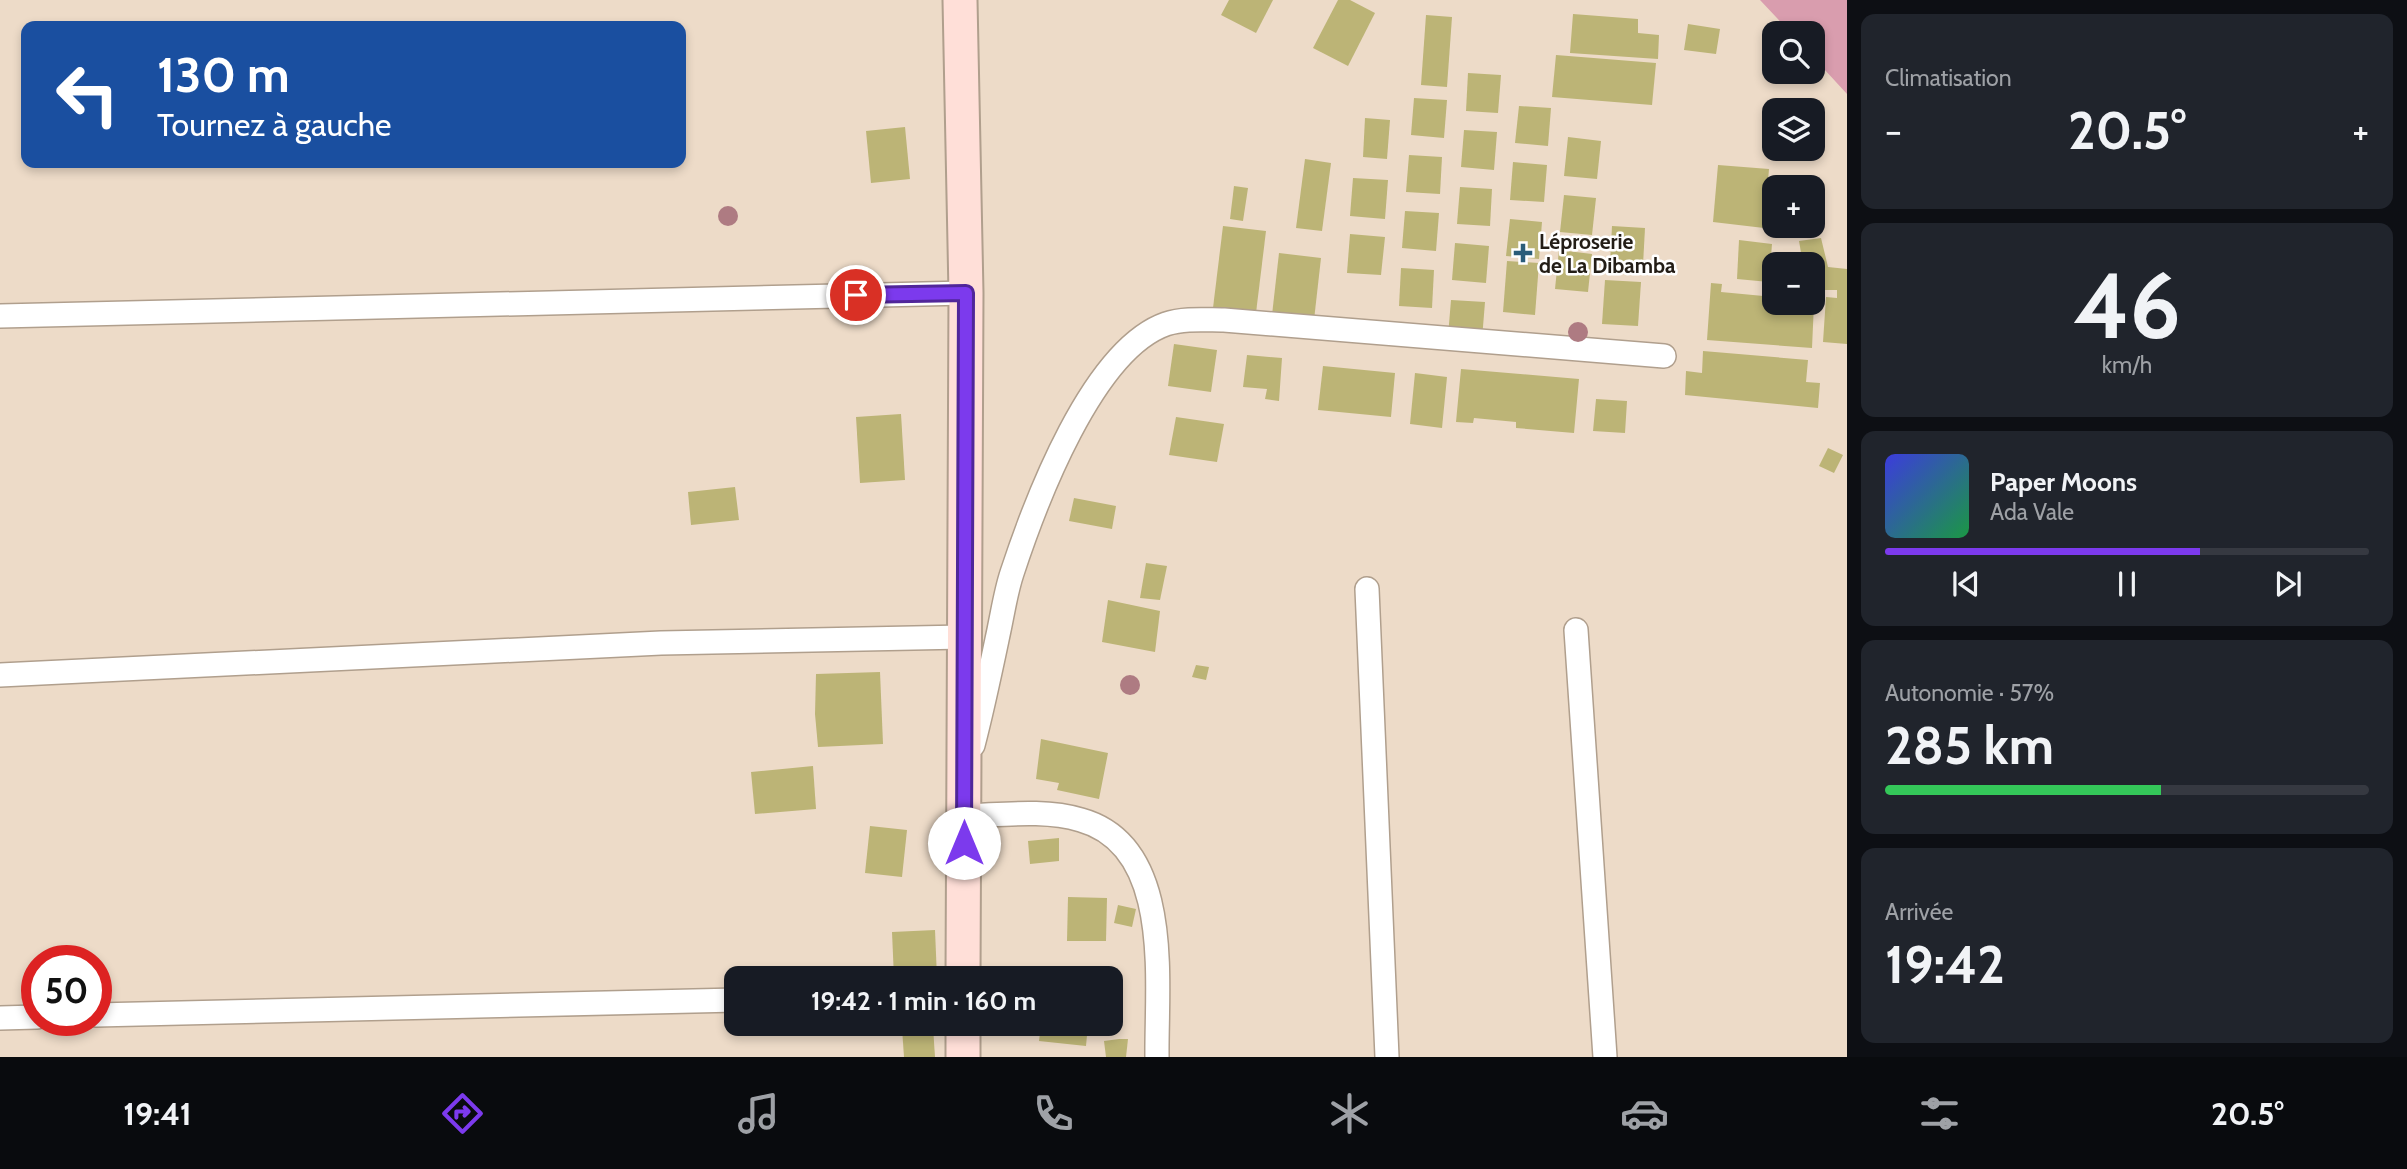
<!DOCTYPE html>
<html lang="fr">
<meta charset="utf-8">
<style>
body{margin:0;font-family:Cabin,sans-serif;background:#20242c;color:#f1f3f6;height:100vh;display:flex;flex-direction:column;font-size:26px;white-space:nowrap}
*{box-sizing:border-box;margin:0}
p{font-size:23px;color:#9ea1a6}
.icon{flex:none;width:38px;height:38px;fill:none;stroke:currentColor;stroke-width:2;stroke-linecap:round;stroke-linejoin:round}
.map{position:relative;flex:1;overflow:hidden}
.sheet{display:flex;flex-direction:column;gap:14px;padding:14px;background:#0d0f14;width:560px}
.sheet>*{flex:none}
.guide{position:absolute;left:21px;top:21px;width:665px;height:147px;border-radius:14px;box-shadow:0 4px 10px #0003;background:#1a4fa0;color:#fff;overflow:hidden}
.tools{position:absolute;left:1762px;top:21px;display:grid;gap:14px}
.tools a{display:grid;place-items:center;width:63px;height:63px;border-radius:14px;background:#171b24;box-shadow:0 4px 10px #0003;font-size:35px}
.speed{position:absolute;left:21px;top:945px;display:flex;gap:14px;font-size:35px;font-weight:700;text-align:center}
.speed>*{display:grid;place-content:center;width:91px;height:91px;border-radius:50%;background:#171b24;box-shadow:0 4px 10px #0003;line-height:1}
.speed .limit{border:10px solid #d22;background:#fff;color:#111}
.pin{position:absolute;display:grid;place-items:center;width:60px;height:60px;color:#fff;margin:-30px;border:4px solid #fff;border-radius:50%;box-shadow:0 2px 7px #0007}
.me{position:absolute;width:77px;margin:-38px;rotate:0deg;stroke-linejoin:round;filter:drop-shadow(0 0 5px #0008)}
.turn{display:flex;align-items:center;gap:24px;height:147px;padding:0 21px;font-size:32px}
.turn .icon{width:91px;height:91px;stroke-width:2.5}
.turn b{display:block;font-size:49px;line-height:60px}
.big{font-size:52px;font-weight:700;line-height:1.1}
.sheet .card{flex:1;display:flex;flex-direction:column;justify-content:center;gap:10px;min-width:0;padding:0 24px;border-radius:14px;background:#20242c}
.sheet .dial{align-items:center;gap:0}
.dial b{font-size:91px;line-height:1}
.song{display:flex;align-items:center;gap:21px}
.cover{width:84px;height:84px;border-radius:10px;background:linear-gradient(135deg,hsl(240 70% 55%),hsl(140 70% 35%))}
.played{height:7px;border-radius:4px;background:linear-gradient(90deg,#7c3aed 65%,#363941 65%)}
.keys{display:flex;justify-content:space-around;direction:ltr}
.heat{display:flex;justify-content:space-between;align-items:center;font-size:38px;direction:ltr}
.charge{height:10px;border-radius:5px;background:linear-gradient(90deg,#34c759 57%,#363941 0)}
.trip{position:absolute;left:724px;top:966px;width:399px;height:70px;border-radius:14px;background:#171b24;box-shadow:0 4px 10px #0003;font-weight:700;line-height:70px;text-align:center}
.tab-bar{display:flex;height:112px;justify-content:space-around;align-items:center;background:#090b0e;color:#9ea1a6}
.tab-bar .icon{width:49px;height:49px}
.tab-bar .selected{color:#7c3aed}
.tab-bar b{font-size:32px;color:#f1f3f6}
main{display:flex;flex:1;min-height:0}
.map>svg:first-child{display:block}
.green{fill:#d99dae}
.building{fill:#bcb476}
.lines{fill:none;stroke-linecap:round;stroke-linejoin:round}
.minor-casing{stroke:#b09f8d;stroke-width:26}
.secondary-casing{stroke:#b09f8d;stroke-width:37}
.minor{stroke:#fff;stroke-width:23}
.secondary{stroke:#ffdfd8;stroke-width:33}
.tree{fill:#ae7b82}
.route-casing{stroke:#51269a;stroke-width:18}
.route{stroke:#7c3aed;stroke-width:12}
.poi-dot{fill:#2a5c79;stroke:#fff;stroke-width:2.5}
.labels{text-anchor:middle;dominant-baseline:central;stroke-width:5;stroke-linejoin:round;paint-order:stroke}
.poi-label{font-size:21px;font-weight:bold;fill:#231d16;stroke:#fff;text-anchor:start}
</style>
<main>
<div class="map">
<svg width="1847" height="1057" viewBox="0 0 1847 1057">
<rect width="100%" height="100%" fill="#eddbc8"/>
<polygon class="green" points="1760,0 1847,0 1847,94 1813,57 1813,33 1791,33"/>
<g class="building">
<polygon points="1229,0 1273,0 1256,33 1221,15"/>
<polygon points="1338,0 1350,0 1375,13 1348,66 1313,48"/>
<polygon points="1573,14 1638,19 1638,33 1659,35 1658,59 1570,53"/>
<polygon points="1426,15 1452,17 1447,87 1421,85"/>
<polygon points="1688,24 1720,29 1716,54 1684,50"/>
<polygon points="1556,55 1656,63 1652,105 1552,97"/>
<polygon points="1468,73 1501,75 1498,113 1466,111"/>
<polygon points="1414,98 1447,100 1444,138 1411,135"/>
<polygon points="1519,106 1551,108 1548,146 1515,143"/>
<polygon points="1365,118 1390,120 1387,159 1363,157"/>
<polygon points="905,127 910,179 871,183 866,131"/>
<polygon points="1464,130 1497,132 1494,170 1461,167"/>
<polygon points="1568,137 1601,141 1597,179 1564,176"/>
<polygon points="1409,155 1442,157 1440,194 1406,192"/>
<polygon points="1305,159 1331,163 1322,231 1296,228"/>
<polygon points="1513,162 1547,165 1544,202 1510,200"/>
<polygon points="1718,165 1769,169 1764,228 1713,222"/>
<polygon points="1353,178 1388,180 1385,219 1350,216"/>
<polygon points="1234,186 1248,188 1243,221 1230,219"/>
<polygon points="1460,187 1492,189 1490,226 1457,224"/>
<polygon points="1564,195 1596,198 1592,235 1560,232"/>
<polygon points="1405,211 1439,213 1436,251 1402,248"/>
<polygon points="1510,219 1542,222 1539,259 1506,256"/>
<polygon points="1223,226 1266,231 1256,313 1213,308"/>
<polygon points="1612,226 1645,228 1643,265 1610,263"/>
<polygon points="1350,234 1385,237 1381,275 1347,273"/>
<polygon points="1821,238 1828,267 1847,269 1847,344 1823,342 1826,297 1837,298 1837,290 1824,290 1825,270 1813,272 1813,264 1803,264 1799,241"/>
<polygon points="1739,240 1772,244 1769,282 1737,279"/>
<polygon points="1455,243 1489,246 1486,283 1452,280"/>
<polygon points="1559,250 1592,254 1588,292 1555,289"/>
<polygon points="1279,253 1321,258 1314,320 1272,315"/>
<polygon points="1507,261 1539,263 1535,315 1503,312"/>
<polygon points="1401,268 1434,270 1432,308 1399,306"/>
<polygon points="1605,280 1641,282 1638,326 1602,324"/>
<polygon points="1711,283 1722,284 1721,292 1774,297 1774,303 1814,303 1812,348 1707,340"/>
<polygon points="1451,300 1485,302 1482,339 1448,336"/>
<polygon points="1174,344 1217,350 1211,392 1168,386"/>
<polygon points="1703,351 1808,360 1806,382 1820,383 1818,408 1685,395 1686,371 1702,373"/>
<polygon points="1247,355 1282,358 1279,401 1265,399 1267,389 1243,387"/>
<polygon points="1323,366 1395,373 1391,417 1318,410"/>
<polygon points="1461,369 1579,379 1574,433 1516,428 1516,422 1474,418 1473,423 1456,422"/>
<polygon points="1415,373 1447,377 1442,428 1410,424"/>
<polygon points="1596,399 1627,401 1625,433 1593,431"/>
<polygon points="901,414 905,480 860,483 856,417"/>
<polygon points="1176,417 1224,424 1217,462 1169,455"/>
<polygon points="1828,448 1843,455 1834,473 1819,466"/>
<polygon points="735,487 739,520 691,525 688,492"/>
<polygon points="1074,498 1116,506 1112,529 1069,521"/>
<polygon points="1146,563 1167,566 1160,600 1140,598"/>
<polygon points="1108,600 1160,611 1155,652 1102,642"/>
<polygon points="1196,665 1209,667 1206,680 1192,677"/>
<polygon points="880,672 883,744 818,747 815,714 816,674"/>
<polygon points="1041,739 1108,753 1099,799 1057,790 1059,783 1036,779"/>
<polygon points="813,766 816,809 755,814 751,772"/>
<polygon points="870,826 907,830 902,877 865,873"/>
<polygon points="1059,838 1059,861 1030,864 1028,841"/>
<polygon points="1068,897 1107,898 1106,941 1067,941"/>
<polygon points="1118,905 1136,909 1132,927 1114,923"/>
<polygon points="935,930 937,978 894,978 892,932"/>
<polygon points="1041,1024 1088,1024 1086,1046 1039,1041"/>
<polygon points="933,1027 935,1057 904,1057 902,1028"/>
<polygon points="1119,1039 1128,1039 1126,1057 1106,1057 1104,1041"/>
</g>
<g class="lines">
<defs>
<g id="minor">
<polyline points="0,316 966,293"/>
<polyline points="1367,589 1387,1057"/>
<polyline points="1576,630 1605,1057"/>
<polyline points="0,675 661,643 964,637"/>
<path d="M973 745C983 707 991 668 999 630 1003 611 1006 591 1012 573 1035 503 1092 350 1166 324 1184 318 1205 320 1224 320L1664 356"/>
<path d="M964 816C1002 815 1044 809 1081 820 1174 846 1156 983 1157 1057"/>
<polyline points="96,1015 737,1000"/>
<polyline points="0,1018 37,1017"/>
</g>
<g id="secondary">
<polyline points="960,0 966,293 963,978"/>
<polyline points="963,1057 963,1024"/>
</g>
</defs>
<use href="#minor" class="minor-casing"/>
<use href="#secondary" class="secondary-casing"/>
<use href="#minor" class="minor"/>
<use href="#secondary" class="secondary"/>
</g>
<g class="tree">
<circle cx="728" cy="216" r="10"/>
<circle cx="1578" cy="332" r="10"/>
<circle cx="1130" cy="685" r="10"/>
</g>
<g class="lines">
<defs>
<polyline id="route" points="856,295 966,293 964,843"/>
</defs>
<use href="#route" class="route-casing"/>
<use href="#route" class="route"/>
</g>
<path class="poi-dot" d="M1519.5 242.5h7v7h7v7h-7v7h-7v-7h-7v-7h7z"/>
<g class="labels">
<g class="poi-label">
<text x="1539" y="241">Léproserie<tspan x="1539" dy="24">de La Dibamba</tspan></text>
</g>
</g>
</svg>
<div class="tools">
<a><svg class="icon" aria-label="search" viewBox="0 0 24 24"><circle cx="10" cy="10" r="6"/><path d="M15 15l6 6"/></svg></a>
<a><svg class="icon" aria-label="layers" viewBox="0 0 24 24"><path d="M12 4l9 5-9 5-9-5zM3 14l9 5 9-5"/></svg></a>
<a>+</a>
<a>−</a>
</div>
<div class="speed"><div class="limit">50</div></div>
<div class="pin" style="left:856px;top:295px;background:#d93025"><svg class="icon" aria-label="arrive" viewBox="0 0 24 24"><path d="M6 21V4h12l-3 4 3 4H6"/></svg></div>
<svg class="me" style="left:964px;top:843px" viewBox="-20 -20 40 40"><circle r="19" fill="#fff"/><path d="M0-13L10 11 0 6-10 11z" fill="#7c3aed"/></svg>
<div class="trip">19:42 · 1 min · 160 m</div>
<div class="guide">
<div class="turn"><svg class="icon" aria-label="left" viewBox="0 0 24 24"><path d="M17 20v-9H6M10 6l-5 5 5 5"/></svg><div><b>130 m</b>Tournez à gauche</div></div>
</div>
</div>
<section class="sheet">
<div class="card"><p>Climatisation</p>
<div class="heat"><a>−</a><b class="big">20.5°</b><a>+</a></div>
</div>
<div class="card dial"><b>46</b><p>km/h</p></div>
<div class="card">
<div class="song"><i class="cover"></i><div><b>Paper Moons</b><p>Ada Vale</p></div></div>
<div class="played"></div>
<div class="keys"><svg class="icon" aria-label="previous" viewBox="0 0 24 24"><path d="M18 5L8 12l10 7zM5 5v14"/></svg><svg class="icon" aria-label="pause" viewBox="0 0 24 24"><path d="M8 5v14M16 5v14"/></svg><svg class="icon" aria-label="next" viewBox="0 0 24 24"><path d="M6 5l10 7-10 7zM19 5v14"/></svg></div>
</div>
<div class="card"><p>Autonomie · 57%</p><b class="big">285 km</b><div class="charge"></div></div>
<div class="card"><p>Arrivée</p><b class="big">19:42</b></div>
</section>
</main>
<nav class="tab-bar">
<b>19:41</b>
<svg class="icon selected" aria-label="directions" viewBox="0 0 24 24"><path d="M12 3l9 9-9 9-9-9zM9 14v-3h6M13 9l2 2-2 2"/></svg>
<svg class="icon" aria-label="music" viewBox="0 0 24 24"><path d="M9 18V5l10-2v13"/><circle cx="6" cy="18" r="3"/><circle cx="16" cy="16" r="3"/></svg>
<svg class="icon" aria-label="phone" viewBox="0 0 24 24"><path d="M5 4h4l2 5-3 2q2 4 5 5l2-3 5 2v4C11 20 4 13 5 4z"/></svg>
<svg class="icon" aria-label="climate" viewBox="0 0 24 24"><path d="M12 3v18M4 7l16 10M4 17L20 7"/></svg>
<svg class="icon" aria-label="car" viewBox="0 0 24 24"><path d="M5 17H2v-5l4-1 3-4h7l3 4 3 1v5h-3M9 17h6M6 11h13"/><circle cx="7" cy="17" r="2"/><circle cx="17" cy="17" r="2"/></svg>
<svg class="icon" aria-label="filters" viewBox="0 0 24 24"><path d="M4 7h16M4 17h16"/><circle cx="9" cy="7" r="2"/><circle cx="15" cy="17" r="2"/></svg>
<b>20.5°</b>
</nav>
